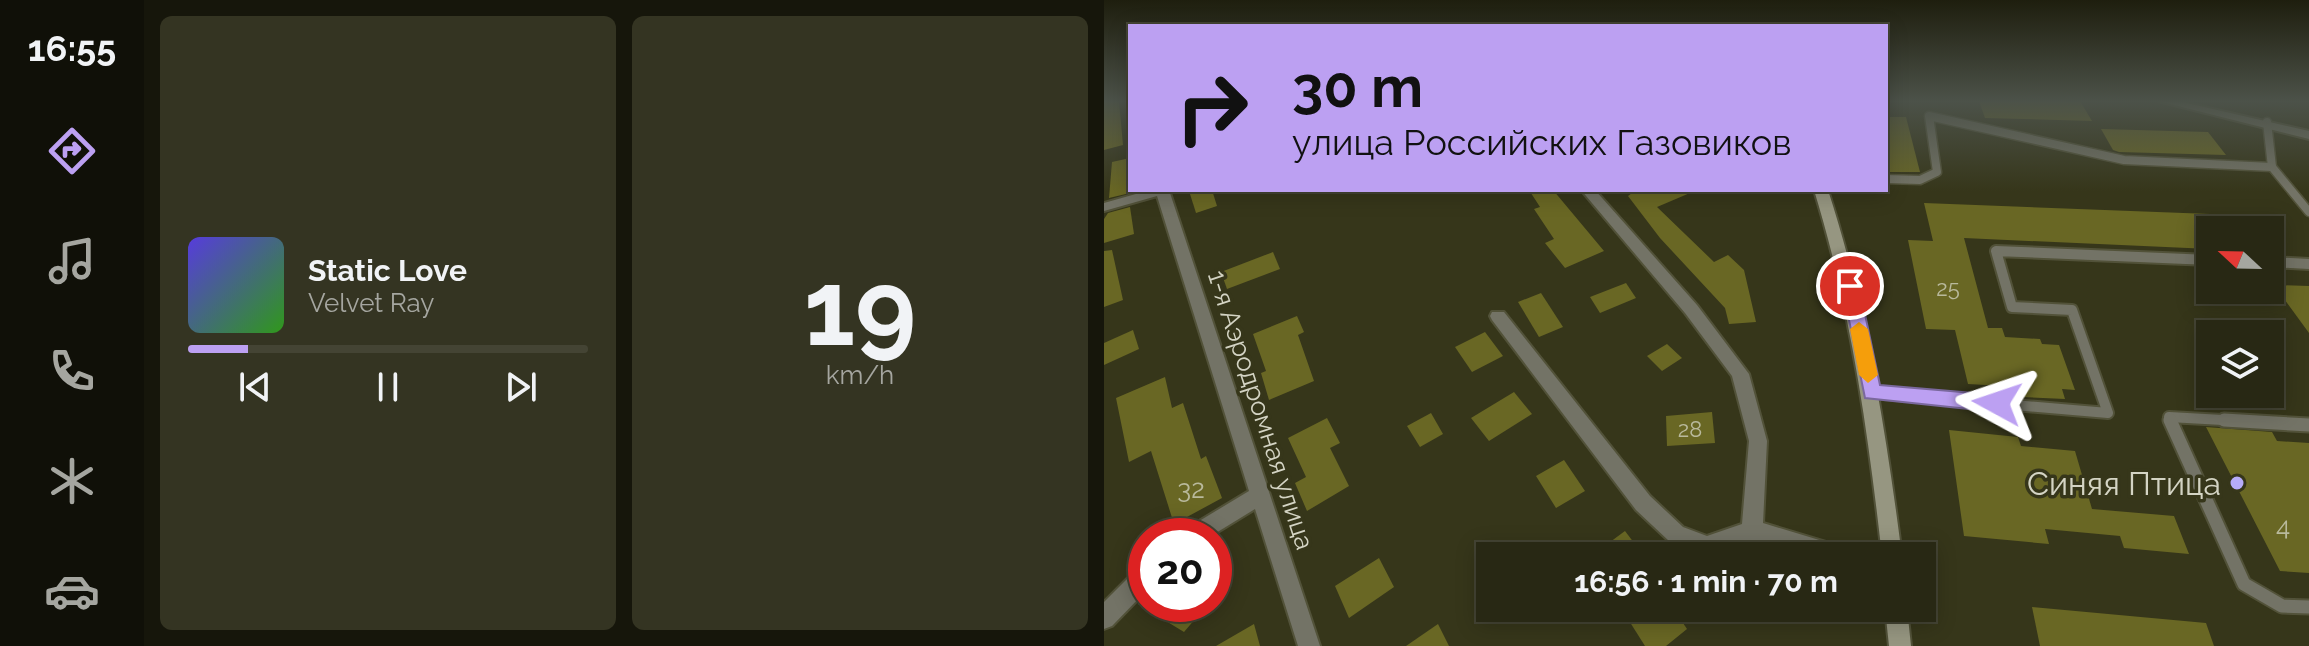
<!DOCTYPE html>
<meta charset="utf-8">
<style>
body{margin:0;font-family:Raleway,sans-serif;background:#343422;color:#f1f3f6;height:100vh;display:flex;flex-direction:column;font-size:30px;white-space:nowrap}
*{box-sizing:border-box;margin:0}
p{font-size:26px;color:#a5a6a0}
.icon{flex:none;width:44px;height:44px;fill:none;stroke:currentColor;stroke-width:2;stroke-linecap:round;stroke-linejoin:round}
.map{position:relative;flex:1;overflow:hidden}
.sheet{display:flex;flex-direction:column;gap:16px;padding:16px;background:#16160b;width:960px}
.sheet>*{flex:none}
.hud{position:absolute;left:24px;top:24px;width:760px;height:168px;border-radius:0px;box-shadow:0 4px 20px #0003,0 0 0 2px #444434;background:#bca0f2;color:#111;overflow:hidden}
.needle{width:52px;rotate:292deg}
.tools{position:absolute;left:1092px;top:216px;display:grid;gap:16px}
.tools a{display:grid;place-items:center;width:88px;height:88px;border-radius:0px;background:#282814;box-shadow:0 4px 20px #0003,0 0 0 2px #444434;font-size:40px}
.speed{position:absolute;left:24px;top:518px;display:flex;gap:16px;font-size:40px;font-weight:700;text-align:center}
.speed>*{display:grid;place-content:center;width:104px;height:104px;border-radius:50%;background:#282814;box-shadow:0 4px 20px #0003,0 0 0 2px #444434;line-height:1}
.speed .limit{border:12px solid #d22;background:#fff;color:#111}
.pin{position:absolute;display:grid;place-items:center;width:68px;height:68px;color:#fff;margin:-34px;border:4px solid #fff;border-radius:50%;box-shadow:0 2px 8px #0007}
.me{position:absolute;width:88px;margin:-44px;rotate:275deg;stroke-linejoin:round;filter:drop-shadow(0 0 6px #0008)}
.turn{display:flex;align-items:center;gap:28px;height:168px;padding:0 32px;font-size:36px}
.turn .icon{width:104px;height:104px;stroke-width:2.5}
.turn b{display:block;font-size:56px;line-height:68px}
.sheet .tile{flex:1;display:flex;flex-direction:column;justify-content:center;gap:12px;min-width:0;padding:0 28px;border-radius:12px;background:#343422}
.sheet .dial{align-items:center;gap:0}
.dial b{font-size:104px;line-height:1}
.song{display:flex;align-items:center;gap:24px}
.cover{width:96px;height:96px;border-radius:12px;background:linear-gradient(135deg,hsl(250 70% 55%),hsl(110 70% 35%))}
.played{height:8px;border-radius:4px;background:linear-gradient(90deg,#bca0f2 15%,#444434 15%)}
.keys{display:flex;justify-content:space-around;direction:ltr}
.sheet .tiles{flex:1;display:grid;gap:16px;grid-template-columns:repeat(2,1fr)}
.trip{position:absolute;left:372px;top:542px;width:460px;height:80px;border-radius:0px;background:#282814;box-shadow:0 4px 20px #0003,0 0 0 2px #444434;font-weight:700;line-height:80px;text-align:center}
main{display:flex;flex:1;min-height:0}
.dock{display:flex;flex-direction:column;width:144px;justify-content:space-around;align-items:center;background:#101008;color:#a5a6a0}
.dock .icon{width:56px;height:56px}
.dock .current{color:#bca0f2}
.dock b{font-size:36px;color:#f1f3f6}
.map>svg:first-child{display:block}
.building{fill:#696724}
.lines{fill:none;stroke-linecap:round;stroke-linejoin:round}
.lane-far2-casing{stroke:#525239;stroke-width:11}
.lane-far1-casing{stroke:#525239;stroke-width:14}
.lane-casing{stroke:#525239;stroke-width:17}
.street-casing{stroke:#525239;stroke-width:4}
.secondary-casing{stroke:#525239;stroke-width:4}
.lane-far2{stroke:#737366;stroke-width:8}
.lane-far1{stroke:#737366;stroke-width:10}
.lane{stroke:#737366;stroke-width:13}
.street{fill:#737366;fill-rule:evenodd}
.secondary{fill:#969681;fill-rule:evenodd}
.route{fill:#bca0f2;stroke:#7a689d;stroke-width:2}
.slow{fill:#f59e0b}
.poi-dot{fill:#b6acf8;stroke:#36361a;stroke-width:3}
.labels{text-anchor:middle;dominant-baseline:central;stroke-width:7;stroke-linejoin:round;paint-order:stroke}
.number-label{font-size:22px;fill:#b9b99c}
.street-label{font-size:26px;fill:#d4d4c4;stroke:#36361a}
.near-number-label{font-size:26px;fill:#b9b99c}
.near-poi-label{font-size:32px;fill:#d4d4c4;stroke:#36361a;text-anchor:end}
</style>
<main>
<nav class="dock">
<b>16:55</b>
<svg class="icon current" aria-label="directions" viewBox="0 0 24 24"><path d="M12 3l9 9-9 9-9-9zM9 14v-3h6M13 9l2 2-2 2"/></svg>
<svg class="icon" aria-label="music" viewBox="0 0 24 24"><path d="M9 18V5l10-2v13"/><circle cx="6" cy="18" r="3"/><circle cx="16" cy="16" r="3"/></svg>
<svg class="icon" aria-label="phone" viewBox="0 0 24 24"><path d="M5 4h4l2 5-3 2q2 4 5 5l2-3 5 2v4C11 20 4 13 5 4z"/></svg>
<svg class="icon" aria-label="climate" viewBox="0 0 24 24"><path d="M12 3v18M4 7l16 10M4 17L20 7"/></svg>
<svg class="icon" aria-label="car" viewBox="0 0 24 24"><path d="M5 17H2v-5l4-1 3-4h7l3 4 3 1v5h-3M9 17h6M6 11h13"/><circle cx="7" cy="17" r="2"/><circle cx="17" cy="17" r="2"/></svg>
</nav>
<section class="sheet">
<div class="tiles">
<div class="tile">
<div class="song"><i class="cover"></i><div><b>Static Love</b><p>Velvet Ray</p></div></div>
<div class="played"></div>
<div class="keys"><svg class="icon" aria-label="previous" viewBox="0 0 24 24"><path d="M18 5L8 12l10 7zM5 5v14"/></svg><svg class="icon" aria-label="pause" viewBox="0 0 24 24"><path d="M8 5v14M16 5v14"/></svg><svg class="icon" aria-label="next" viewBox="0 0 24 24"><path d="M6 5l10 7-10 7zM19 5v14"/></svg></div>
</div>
<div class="tile dial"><b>19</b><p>km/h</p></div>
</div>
</section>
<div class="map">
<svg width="1205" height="646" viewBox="0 0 1205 646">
<rect width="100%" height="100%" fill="#36361a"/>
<g class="building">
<polygon points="0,101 15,101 19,145 0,150"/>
<polygon points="875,101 976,101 988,121 881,118"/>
<polygon points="782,117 802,117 816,172 782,172"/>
<polygon points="997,129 1104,132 1122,155 1015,152 1009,150"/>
<polygon points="26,158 26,193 5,198 8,162"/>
<polygon points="98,190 108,190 113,206 92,213 86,194"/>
<polygon points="425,190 449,190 500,251 461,268 441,243 450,239 430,209 436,207"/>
<polygon points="532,190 593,190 553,207 610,262 624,255 640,270 652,322 625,324 621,308 556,238 524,196"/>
<polygon points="820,203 1106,214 1106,249 860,238 884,328 898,328 901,337 936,339 938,344 955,345 971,390 958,389 961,399 919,397 916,387 864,384 851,330 822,329 804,240 829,241"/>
<polygon points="26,207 30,234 0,243 0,219 4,213"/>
<polygon points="8,250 19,300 0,307 0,251"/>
<polygon points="169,252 176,269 123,289 117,272"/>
<polygon points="522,283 532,298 496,313 486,297"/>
<polygon points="1170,285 1205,286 1205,333"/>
<polygon points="437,293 459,327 435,337 414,302"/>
<polygon points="193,316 200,332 194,335 210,381 165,400 157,373 162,371 149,334"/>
<polygon points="29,330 35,349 0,365 0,343"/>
<polygon points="381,332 399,356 368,372 351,347"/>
<polygon points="563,344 578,358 558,371 543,356"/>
<polygon points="61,377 68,408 79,403 97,459 102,456 118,498 70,524 47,451 25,462 12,398"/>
<polygon points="410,392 428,414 385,441 367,418"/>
<polygon points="608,412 611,443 563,446 562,416"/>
<polygon points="327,413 339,434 316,447 303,426"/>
<polygon points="223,418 236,443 226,448 245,486 203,511 191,483 202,477 184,438"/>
<polygon points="1102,427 1168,432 1173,441 1205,443 1205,573 1176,571"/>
<polygon points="845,430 914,437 917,446 971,451 988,509 1070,516 1085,554 1020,548 1016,536 941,529 945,544 860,536"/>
<polygon points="460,460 481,491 452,508 432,476"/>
<polygon points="521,531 540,556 487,556"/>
<polygon points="275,558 290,587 245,618 231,586"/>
<polygon points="34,604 104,604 80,632"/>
<polygon points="928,607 1102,623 1110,646 936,646"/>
<polygon points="517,608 569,608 583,629 562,646 541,646"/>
<polygon points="150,624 156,646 112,646"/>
<polygon points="334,624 345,646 302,646"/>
</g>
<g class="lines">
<defs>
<g id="lane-far2">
<polyline points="1163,122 1168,167 1205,212"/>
<polyline points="782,179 816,180 833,172 825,116 1020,160 1168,167"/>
</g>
<g id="lane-far1">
<polyline points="1166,262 1205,264"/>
<polyline points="768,393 1004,413 968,310 908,307 892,251 1106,260"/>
<polyline points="1067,422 1065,417 1155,422"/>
</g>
<g id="lane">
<polyline points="1066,420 1140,584 1178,606 1205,607"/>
<polyline points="1120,420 1205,425"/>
</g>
<g id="street">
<polygon points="1054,101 1074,101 1205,131 1205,139"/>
<polygon points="46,190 68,190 66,193 216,646 194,646 151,509 107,536 79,536 82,529 145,491 53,196 0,211 0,203"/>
<path d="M477 190H491L593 305 645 374 663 441 659 523 745 549C758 543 781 542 794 548L797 556H703L648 540 603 556 565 541 532 510 388 320 386 316 388 312H400L546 496 579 527 603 536 638 524 645 441 628 376 581 313Z"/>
<polygon points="42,565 42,591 8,626 0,629 0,602 34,568"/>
</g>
<g id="secondary">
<path d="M710 190H724C763 310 782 432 798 556H778C764 432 747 310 710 190Z"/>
<polygon points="781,608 803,608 807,646 785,646"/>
</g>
</defs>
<use href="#lane-far2" class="lane-far2-casing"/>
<use href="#lane-far1" class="lane-far1-casing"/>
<use href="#lane" class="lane-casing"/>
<use href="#street" class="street-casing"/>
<use href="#secondary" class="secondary-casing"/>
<use href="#lane-far2" class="lane-far2"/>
<use href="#lane-far1" class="lane-far1"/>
<use href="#lane" class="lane"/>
<use href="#street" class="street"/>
<use href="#secondary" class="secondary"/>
</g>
<linearGradient id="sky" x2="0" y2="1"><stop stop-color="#1e1e0e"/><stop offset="0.53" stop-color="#4c5249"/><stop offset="1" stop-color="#4c5249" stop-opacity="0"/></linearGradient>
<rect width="1205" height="191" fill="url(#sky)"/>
<polygon class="route" points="746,280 755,286 776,385 893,395 903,403 900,409 893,412 761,398 738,286"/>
<polygon class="slow" points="755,322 764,329 774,375 764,383 755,375 746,329"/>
<circle class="poi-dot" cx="1133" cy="483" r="8"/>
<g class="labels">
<g class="number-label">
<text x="844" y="288">25</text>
<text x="586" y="429">28</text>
</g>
<g class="street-label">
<text transform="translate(157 410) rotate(72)">1-я Аэродромная улица</text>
</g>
<g class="near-number-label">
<text x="87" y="489">32</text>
<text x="1179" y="526">4</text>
</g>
<g class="near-poi-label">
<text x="1117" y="483">Синяя Птица</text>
</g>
</g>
</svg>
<div class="tools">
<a><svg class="needle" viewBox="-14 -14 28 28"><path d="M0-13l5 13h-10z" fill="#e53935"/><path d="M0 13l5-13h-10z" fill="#a5a6a0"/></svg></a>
<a><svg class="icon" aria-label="layers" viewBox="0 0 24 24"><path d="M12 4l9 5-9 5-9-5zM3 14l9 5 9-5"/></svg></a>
</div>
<div class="speed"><div class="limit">20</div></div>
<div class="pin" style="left:746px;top:286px;background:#d93025"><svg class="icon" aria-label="arrive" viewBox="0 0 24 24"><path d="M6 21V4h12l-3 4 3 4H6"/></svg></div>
<svg class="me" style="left:893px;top:403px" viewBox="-20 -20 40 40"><path d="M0-17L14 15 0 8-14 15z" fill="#bca0f2" stroke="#fff" stroke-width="4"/></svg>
<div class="trip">16:56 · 1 min · 70 m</div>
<div class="hud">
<div class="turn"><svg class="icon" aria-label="right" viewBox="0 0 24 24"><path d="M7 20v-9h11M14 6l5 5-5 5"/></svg><div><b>30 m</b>улица Российских Газовиков</div></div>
</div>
</div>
</main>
